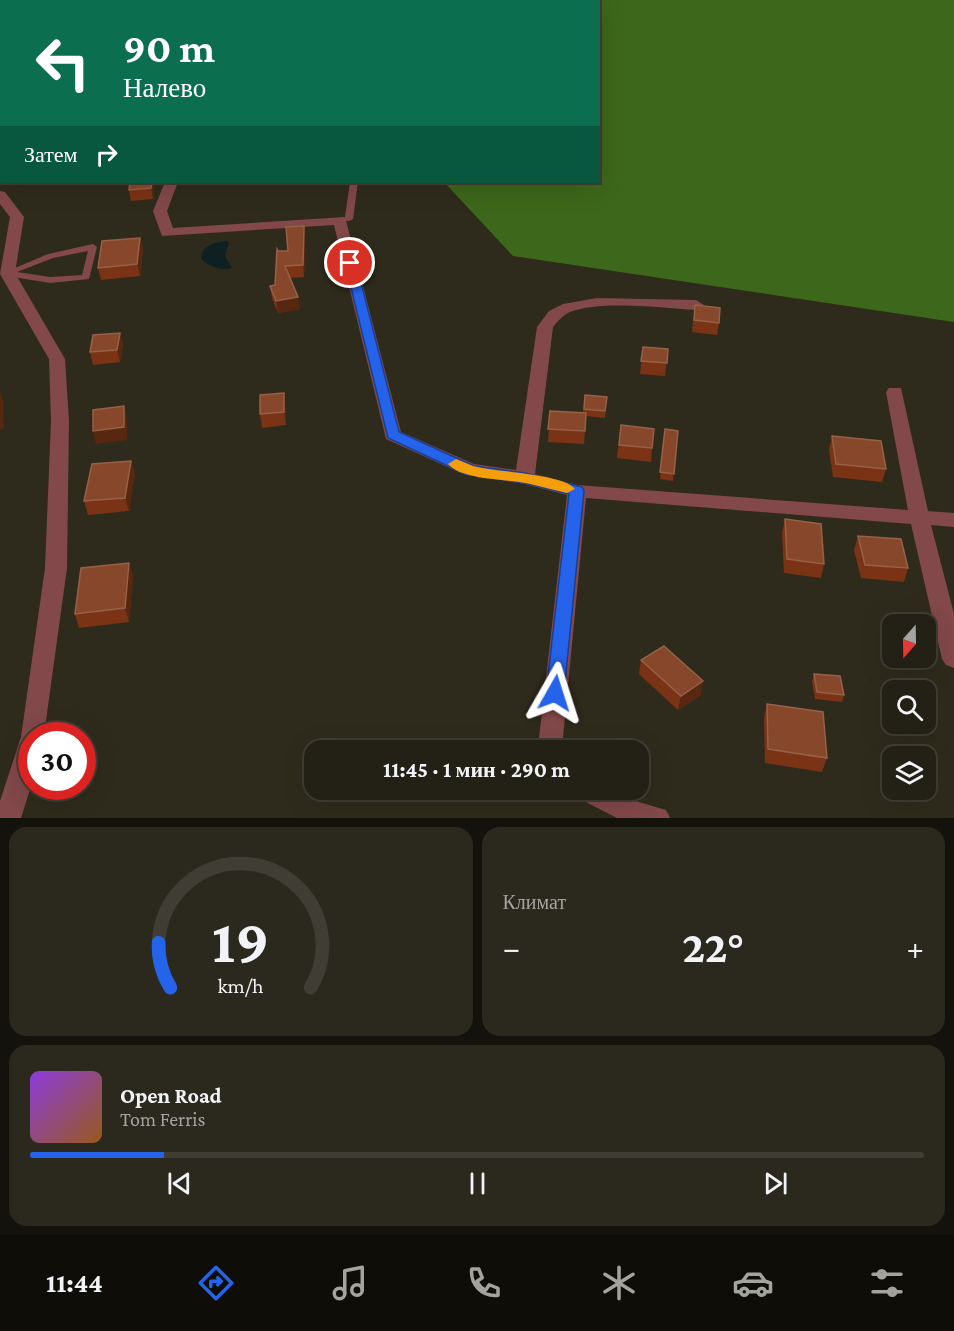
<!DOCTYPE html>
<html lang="ru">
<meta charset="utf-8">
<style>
body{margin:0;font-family:"Crimson Pro",serif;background:#2b281e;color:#f1f3f6;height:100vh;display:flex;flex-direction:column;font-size:22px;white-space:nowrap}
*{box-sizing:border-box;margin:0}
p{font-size:20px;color:#a3a3a0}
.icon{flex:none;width:33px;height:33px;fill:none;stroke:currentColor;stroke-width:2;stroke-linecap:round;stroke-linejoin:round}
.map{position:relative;height:818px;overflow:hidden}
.drawer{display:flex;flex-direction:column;gap:9px;padding:9px;background:#13120c;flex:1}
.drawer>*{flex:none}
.guide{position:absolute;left:0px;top:0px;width:600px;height:183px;box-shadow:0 6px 24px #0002,0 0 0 2px #403e34;background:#0b6e4f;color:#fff;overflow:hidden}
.needle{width:39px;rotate:200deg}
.fabs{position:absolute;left:882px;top:614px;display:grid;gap:12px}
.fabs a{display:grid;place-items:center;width:54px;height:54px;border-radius:12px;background:#232015;box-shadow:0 6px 24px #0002,0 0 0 2px #403e34;font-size:30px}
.speed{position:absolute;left:18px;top:722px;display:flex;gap:12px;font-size:30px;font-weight:700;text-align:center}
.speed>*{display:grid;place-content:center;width:78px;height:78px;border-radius:50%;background:#232015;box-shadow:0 6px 24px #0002,0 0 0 2px #403e34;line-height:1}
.speed .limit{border:9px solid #d22;background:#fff;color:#111}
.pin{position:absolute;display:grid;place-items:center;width:51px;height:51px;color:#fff;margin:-26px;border:3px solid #fff;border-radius:50%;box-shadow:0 2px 6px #0007}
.me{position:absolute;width:66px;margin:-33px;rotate:6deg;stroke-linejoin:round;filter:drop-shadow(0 0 4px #0008)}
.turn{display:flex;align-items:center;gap:21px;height:126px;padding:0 24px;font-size:27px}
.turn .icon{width:78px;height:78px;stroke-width:2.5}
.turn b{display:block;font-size:42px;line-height:51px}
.then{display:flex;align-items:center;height:57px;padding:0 24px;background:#0003;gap:12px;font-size:22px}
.big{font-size:45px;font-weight:700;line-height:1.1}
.drawer .card{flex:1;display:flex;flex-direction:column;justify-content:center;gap:9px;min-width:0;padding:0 21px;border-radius:18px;background:#2b281e}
.drawer .dial{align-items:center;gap:0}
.dial svg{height:156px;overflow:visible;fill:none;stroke:#403e34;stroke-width:7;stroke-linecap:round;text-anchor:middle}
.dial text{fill:#f1f3f6;stroke:none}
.song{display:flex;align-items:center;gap:18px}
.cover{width:72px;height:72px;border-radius:9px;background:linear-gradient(135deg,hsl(270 70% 55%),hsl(30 70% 35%))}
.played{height:6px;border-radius:3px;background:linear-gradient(90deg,#2563eb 15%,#403e34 15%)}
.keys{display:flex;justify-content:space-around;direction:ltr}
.heat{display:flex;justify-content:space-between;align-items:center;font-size:33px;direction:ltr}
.drawer .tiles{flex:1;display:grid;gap:9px;grid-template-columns:1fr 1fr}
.card:last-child{grid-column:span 2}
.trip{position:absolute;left:304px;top:740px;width:345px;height:60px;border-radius:18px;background:#232015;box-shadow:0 6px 24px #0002,0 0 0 2px #403e34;font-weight:700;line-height:60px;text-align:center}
.menu{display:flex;height:96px;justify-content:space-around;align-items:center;background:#0e0d08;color:#a3a3a0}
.menu .icon{width:42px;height:42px}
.menu .selected{color:#2563eb}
.menu b{font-size:27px;color:#f1f3f6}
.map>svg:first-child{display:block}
.forest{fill:#3d671b}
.water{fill:#0f2022}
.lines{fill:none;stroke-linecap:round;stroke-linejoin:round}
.lane{fill:#82484a;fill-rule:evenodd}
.street{fill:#82484a;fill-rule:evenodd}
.wall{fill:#7b3315}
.shaded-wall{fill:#57270f}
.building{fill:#87472b;stroke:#976048;stroke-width:1.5}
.route{fill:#2563eb;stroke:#184099;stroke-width:1.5}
.slow{fill:#f59e0b}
</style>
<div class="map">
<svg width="954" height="818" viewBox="0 0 954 818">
<rect width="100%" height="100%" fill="#2f2b1c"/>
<polygon class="forest" points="493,0 954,0 954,322 513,256 444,182 598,182 598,2"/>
<path class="water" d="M226 241 229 243 225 256 232 268C221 271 210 267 201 259 201 246 215 242 226 241Z"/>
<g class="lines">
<g class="lane">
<polygon points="350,182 358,182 353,219 349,221 337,222 337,218 345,217"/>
<path d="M93 244 97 247 89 279 50 283 7 276 3 273 48 254ZM88 251 82 275 50 277 17 272 53 258Z"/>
</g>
<g class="street">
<polygon points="213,0 225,0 212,2"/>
<polygon points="263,0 279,0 280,2 264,2"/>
<polygon points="0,83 2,83 0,90"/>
<path d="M165 182H178L167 211 173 228 345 217 401 432 474 464 516 470 537 327 549 311 563 304 597 298 696 300 704 305 696 310C662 308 601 300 570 312 563 315 558 321 553 327L535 474 577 485 908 510 886 392 889 388H901L928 511 954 513V527L931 525 954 614V668L946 665 942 659 911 524 586 498 563 738 568 750H542L539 738 567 495 525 484 463 474 386 439 334 225 162 236 153 211Z"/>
<polygon points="0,191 5,192 24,217 15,273 65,359 69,421 67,568 44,735 32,735 32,783 21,818 0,818 0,801 21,737 45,568 51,421 49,359 0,274 10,217 0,204"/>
<polygon points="572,789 610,789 632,800 666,810 670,818 617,818 576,797"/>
</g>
</g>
<g class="wall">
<polygon points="130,182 154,182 154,185 153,199 131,201 129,190"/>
<polygon points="304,226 305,237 304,277 290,278 300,309 278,313 272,298 270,286 275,285 278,251 288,251"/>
<polygon points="140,238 143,249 140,276 101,280 98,268"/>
<polygon points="695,305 719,323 717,335 692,332"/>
<polygon points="120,333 123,345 120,362 93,365 90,352"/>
<polygon points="643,347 668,349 665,376 640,374"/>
<polygon points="585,395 607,397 605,418 586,416 584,444 548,442 550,411 583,413"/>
<polygon points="285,406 286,425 262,428 260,414"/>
<polygon points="621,425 652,448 651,462 617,458"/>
<polygon points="665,429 678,431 673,481 660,479"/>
<polygon points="832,436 886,469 882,482 833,477 829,450"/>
<polygon points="131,461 135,474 129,511 88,515 84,501"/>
<polygon points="785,519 824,564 821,578 784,573 782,533"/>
<polygon points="858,536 908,568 904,582 861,578 854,550"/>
<polygon points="129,563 133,576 129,622 79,628 75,614"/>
<polygon points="641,660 701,695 678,710 639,674"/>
<polygon points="814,674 844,695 842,702 815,699 812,681"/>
<polygon points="767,704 827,758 822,772 765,763 764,718"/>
</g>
<g class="shaded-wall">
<polygon points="19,0 41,0 37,2 16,2"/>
<polygon points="2,4 2,14 0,14 0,5"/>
<polygon points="152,182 154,182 154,185 153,199 151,188"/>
<polygon points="304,226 305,237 304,277 303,265"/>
<polygon points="140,238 143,249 140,276 137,264"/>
<polygon points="298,297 300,309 278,313 276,301"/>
<polygon points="120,333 123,345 120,362 117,350"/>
<polygon points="0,391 3,402 4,429 0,430"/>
<polygon points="284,393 285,406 286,425 284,412"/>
<polygon points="124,406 127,419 127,440 96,444 93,431"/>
<polygon points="131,461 135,474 129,511 125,498"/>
<polygon points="129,563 133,576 129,622 125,608"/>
<polygon points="703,681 701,695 678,710 681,696"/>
</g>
<g class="building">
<polygon points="0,0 19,0 16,2 2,2 2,4 0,5"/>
<polygon points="130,182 152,182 151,188 129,190"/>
<polygon points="304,226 303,265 285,266 298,297 276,301 270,286 275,285 277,249 278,251 288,251 286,227"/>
<polygon points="140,238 137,264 98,268 102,241"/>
<polygon points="695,305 720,308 719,323 694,320"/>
<polygon points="120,333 117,350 90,352 93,335"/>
<polygon points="643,347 668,349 667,363 641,361"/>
<polygon points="284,393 284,412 260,414 260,395"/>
<polygon points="585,395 607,397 605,411 584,409"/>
<polygon points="124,406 124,427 93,431 93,410"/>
<polygon points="550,411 586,413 585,431 548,429"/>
<polygon points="621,425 654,429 652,448 619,445"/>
<polygon points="665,429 678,431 674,474 660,472"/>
<polygon points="832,436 881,441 886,469 836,464"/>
<polygon points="131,461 125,498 84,501 92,464"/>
<polygon points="785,519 821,524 824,564 787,559"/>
<polygon points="858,536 901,539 908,568 865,565"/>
<polygon points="129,563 125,608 75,614 81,568"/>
<polygon points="664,646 703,681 681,696 641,660"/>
<polygon points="814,674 840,676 844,695 817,692"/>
<polygon points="767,704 823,712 827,758 768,749"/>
</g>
<polygon class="route" points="350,259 356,263 399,432 474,466 525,473 582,487 584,491 564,693 562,698 555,700 549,698 546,693 569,494 525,483 465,474 388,438 345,263"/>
<path class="slow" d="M456 459C462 461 467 464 473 466 493 472 564 474 575 489L567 493C553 490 540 486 526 483 505 479 462 480 448 464Z"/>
</svg>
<div class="fabs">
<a><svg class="needle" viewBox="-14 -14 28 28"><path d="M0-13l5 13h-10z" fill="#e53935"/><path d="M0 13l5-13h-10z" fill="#a3a3a0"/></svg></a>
<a><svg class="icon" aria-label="search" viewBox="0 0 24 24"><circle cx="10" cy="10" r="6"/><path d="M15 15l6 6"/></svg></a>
<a><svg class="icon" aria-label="layers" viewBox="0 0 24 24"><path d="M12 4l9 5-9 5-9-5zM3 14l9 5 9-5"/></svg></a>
</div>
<div class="speed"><div class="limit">30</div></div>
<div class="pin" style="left:350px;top:263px;background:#d93025"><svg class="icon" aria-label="arrive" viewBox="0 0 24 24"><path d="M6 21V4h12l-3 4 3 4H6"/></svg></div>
<svg class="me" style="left:555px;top:693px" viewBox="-20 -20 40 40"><path d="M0-17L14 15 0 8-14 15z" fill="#2563eb" stroke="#fff" stroke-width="4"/></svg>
<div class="trip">11:45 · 1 мин · 290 m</div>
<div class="guide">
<div class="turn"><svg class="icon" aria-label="left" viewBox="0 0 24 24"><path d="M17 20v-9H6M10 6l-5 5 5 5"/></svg><div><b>90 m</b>Налево</div></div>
<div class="then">Затем<svg class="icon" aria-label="right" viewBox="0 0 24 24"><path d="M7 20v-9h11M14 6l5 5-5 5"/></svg></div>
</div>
</div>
<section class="drawer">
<div class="tiles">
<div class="card dial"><svg viewBox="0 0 100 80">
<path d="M14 69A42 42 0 1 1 86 69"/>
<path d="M14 69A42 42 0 0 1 8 46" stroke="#2563eb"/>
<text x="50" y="56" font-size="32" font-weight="700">19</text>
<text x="50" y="72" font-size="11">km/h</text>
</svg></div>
<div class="card"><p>Климат</p>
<div class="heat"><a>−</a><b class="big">22°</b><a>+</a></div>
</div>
<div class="card">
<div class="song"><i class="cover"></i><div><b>Open Road</b><p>Tom Ferris</p></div></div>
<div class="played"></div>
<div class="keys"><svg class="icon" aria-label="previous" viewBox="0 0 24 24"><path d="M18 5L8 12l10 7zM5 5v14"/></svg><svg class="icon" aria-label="pause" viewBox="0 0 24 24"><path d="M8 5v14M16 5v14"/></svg><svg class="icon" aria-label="next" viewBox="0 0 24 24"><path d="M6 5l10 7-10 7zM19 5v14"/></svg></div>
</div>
</div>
</section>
<nav class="menu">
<b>11:44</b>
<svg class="icon selected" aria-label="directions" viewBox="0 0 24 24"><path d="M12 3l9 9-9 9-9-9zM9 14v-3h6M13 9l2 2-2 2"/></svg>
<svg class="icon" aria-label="music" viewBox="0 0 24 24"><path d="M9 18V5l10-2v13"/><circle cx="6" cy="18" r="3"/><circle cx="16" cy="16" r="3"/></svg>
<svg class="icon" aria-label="phone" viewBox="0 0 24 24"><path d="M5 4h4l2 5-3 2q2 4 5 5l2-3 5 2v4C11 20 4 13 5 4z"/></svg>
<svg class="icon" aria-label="climate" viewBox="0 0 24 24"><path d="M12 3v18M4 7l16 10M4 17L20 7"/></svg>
<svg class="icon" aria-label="car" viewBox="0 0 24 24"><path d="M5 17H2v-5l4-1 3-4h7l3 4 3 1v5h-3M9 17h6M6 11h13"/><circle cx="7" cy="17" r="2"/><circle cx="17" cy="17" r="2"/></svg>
<svg class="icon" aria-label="filters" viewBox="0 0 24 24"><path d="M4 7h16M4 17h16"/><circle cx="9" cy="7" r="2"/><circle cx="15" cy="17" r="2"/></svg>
</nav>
